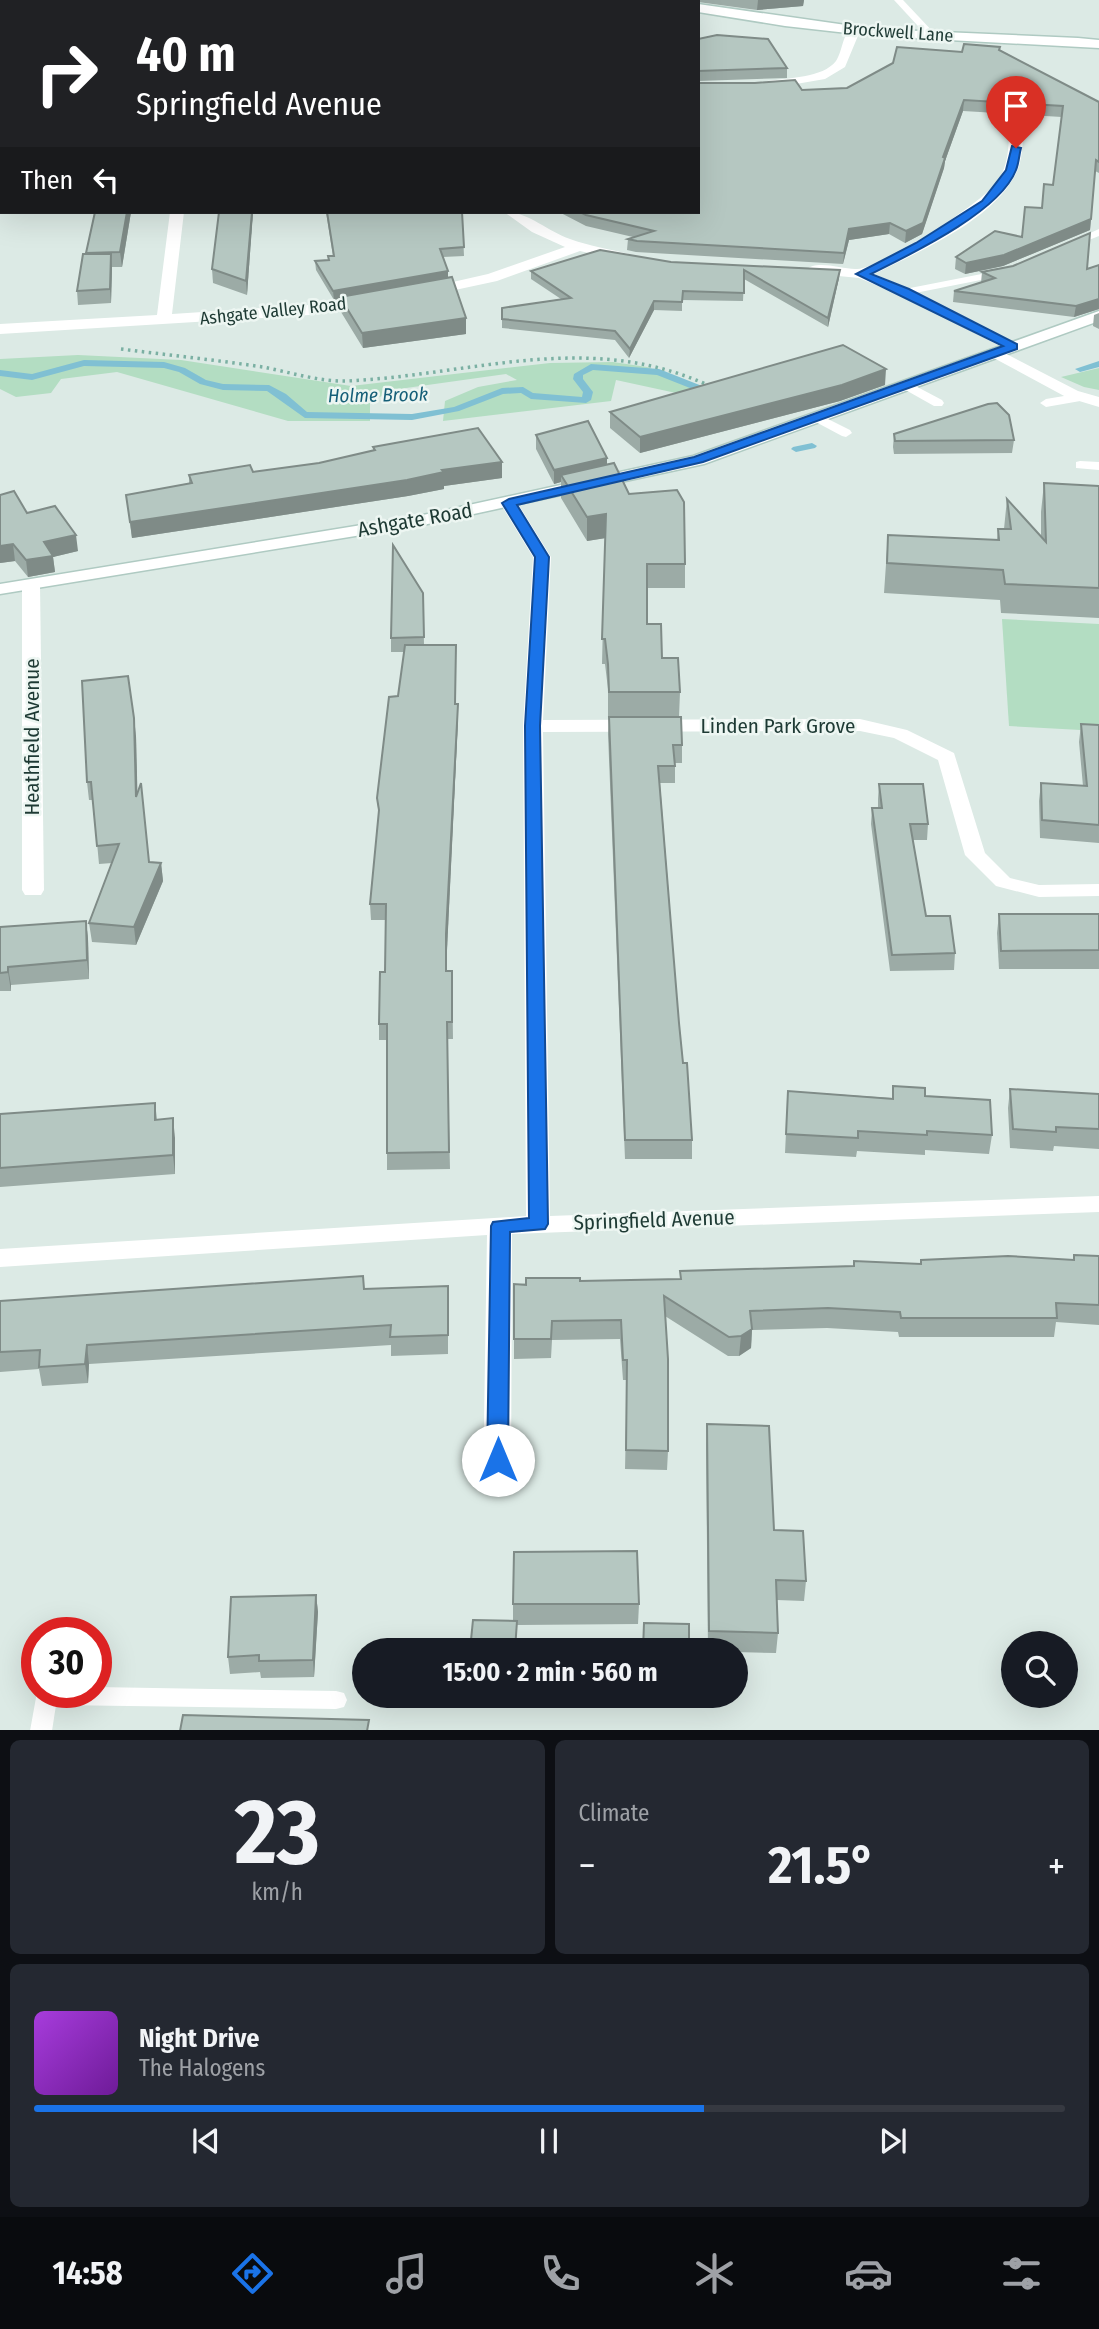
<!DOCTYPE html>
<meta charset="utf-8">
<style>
body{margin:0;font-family:"Fira Sans Condensed",sans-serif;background:#242831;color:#f1f3f6;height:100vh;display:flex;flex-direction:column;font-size:26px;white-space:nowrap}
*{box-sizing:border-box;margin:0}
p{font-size:23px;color:#9ea1a6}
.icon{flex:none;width:38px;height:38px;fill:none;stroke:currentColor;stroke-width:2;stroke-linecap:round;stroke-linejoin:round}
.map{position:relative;height:1730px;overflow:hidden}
.sheet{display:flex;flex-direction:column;gap:10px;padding:10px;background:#0d0f14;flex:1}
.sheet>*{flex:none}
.banner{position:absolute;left:0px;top:0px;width:700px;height:214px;box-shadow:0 7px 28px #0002;background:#202124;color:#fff;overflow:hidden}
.controls{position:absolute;left:1001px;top:1631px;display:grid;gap:14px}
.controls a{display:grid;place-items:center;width:77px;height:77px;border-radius:50%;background:#171b24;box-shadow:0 7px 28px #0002;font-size:35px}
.speed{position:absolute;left:21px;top:1617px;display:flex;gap:14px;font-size:35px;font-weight:700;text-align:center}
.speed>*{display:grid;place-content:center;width:91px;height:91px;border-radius:50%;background:#171b24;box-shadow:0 7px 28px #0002;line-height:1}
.speed .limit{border:10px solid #d22;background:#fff;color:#111}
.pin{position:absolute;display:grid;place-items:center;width:60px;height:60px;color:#fff;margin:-72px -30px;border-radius:50% 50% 50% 0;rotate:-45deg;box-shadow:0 0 7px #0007}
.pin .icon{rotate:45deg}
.me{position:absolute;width:77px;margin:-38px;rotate:0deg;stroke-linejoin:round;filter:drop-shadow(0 0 5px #0008)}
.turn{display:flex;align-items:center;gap:24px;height:147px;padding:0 21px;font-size:32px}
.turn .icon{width:91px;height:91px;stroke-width:2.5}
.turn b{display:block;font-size:49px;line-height:60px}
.then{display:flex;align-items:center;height:66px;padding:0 21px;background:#0003;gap:14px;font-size:26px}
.big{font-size:52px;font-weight:700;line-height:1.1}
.sheet .widget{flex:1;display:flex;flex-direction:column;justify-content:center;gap:10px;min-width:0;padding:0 24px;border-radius:10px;background:#242831}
.sheet .dial{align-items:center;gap:0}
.dial b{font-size:91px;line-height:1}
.song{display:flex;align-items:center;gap:21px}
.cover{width:84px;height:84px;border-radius:10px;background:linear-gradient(135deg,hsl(280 70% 55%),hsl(280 70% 35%))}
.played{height:7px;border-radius:4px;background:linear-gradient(90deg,#1a73e8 65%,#363941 65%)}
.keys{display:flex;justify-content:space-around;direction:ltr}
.heat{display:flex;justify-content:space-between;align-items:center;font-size:38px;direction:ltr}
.sheet .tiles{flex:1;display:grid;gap:10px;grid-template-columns:1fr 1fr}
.widget:last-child{grid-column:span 2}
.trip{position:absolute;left:352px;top:1638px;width:396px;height:70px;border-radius:35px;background:#171b24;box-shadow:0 7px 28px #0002;font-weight:700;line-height:70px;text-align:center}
.tab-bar{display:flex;height:112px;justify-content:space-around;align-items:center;background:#090b0e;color:#9ea1a6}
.tab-bar .icon{width:49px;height:49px}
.tab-bar .current{color:#1a73e8}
.tab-bar b{font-size:32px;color:#f1f3f6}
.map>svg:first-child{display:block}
.green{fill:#b3ddc2}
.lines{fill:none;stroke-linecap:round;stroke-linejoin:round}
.stream{fill:#80c0d3;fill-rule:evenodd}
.secondary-casing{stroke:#afcac2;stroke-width:3}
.path{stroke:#7bb0a3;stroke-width:3.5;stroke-dasharray:2.5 4.5;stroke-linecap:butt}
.lane{fill:#fff;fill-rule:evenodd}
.street{fill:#fff;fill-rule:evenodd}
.secondary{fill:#fff;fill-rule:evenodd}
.wall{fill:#9caba6}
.shaded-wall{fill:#7f8b87}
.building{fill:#b5c7c1;stroke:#7f8b87;stroke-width:2}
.route{fill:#1a73e8;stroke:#114b97;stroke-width:2}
.labels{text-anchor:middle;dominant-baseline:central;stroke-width:5;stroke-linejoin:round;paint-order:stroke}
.far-street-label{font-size:18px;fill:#1e3a34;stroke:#edf6f2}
.far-water-label{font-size:19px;font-style:italic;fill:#155f78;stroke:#edf6f2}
.street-label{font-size:21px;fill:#1e3a34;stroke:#edf6f2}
</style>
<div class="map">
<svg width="1099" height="1731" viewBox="0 0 1099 1731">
<rect width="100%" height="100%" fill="#dceae5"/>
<g class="green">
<polygon points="78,355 181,360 351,386 550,363 613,362 647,367 699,387 676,393 616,380 611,401 443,421 445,401 478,387 517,380 506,374 399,389 370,401 370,421 288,421 117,372 61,379 51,393 16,397 0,389 0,359"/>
<polygon points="1099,368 1099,390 1084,387 1061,377"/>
<polygon points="1002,619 1099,624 1099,731 1009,726"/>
</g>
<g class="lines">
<g class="stream">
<polygon points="84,360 164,362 185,368 206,380 223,384 269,385 286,394 307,412 412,414 454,407 502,388 523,387 533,393 582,397 583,392 573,379 574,374 591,364 659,369 702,386 709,400 707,402 701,402 695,390 657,375 593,370 583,375 583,379 593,392 591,400 586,403 531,399 521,393 503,394 459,411 412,420 305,418 267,391 223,390 200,384 179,372 164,368 84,366 32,380 0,376 0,370 32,374"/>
<polygon points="1099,361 1099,367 1080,372 1075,369"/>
<polygon points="812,443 817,446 815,448 796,452 791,449 793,447"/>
</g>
<defs>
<g id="secondary">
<polygon points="698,4 874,29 1078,38 1099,40 1099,48 874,36 785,26 698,12"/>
<polygon points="1099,311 1099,321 704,464 423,525 0,594 0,584 423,515 693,456"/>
</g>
</defs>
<use href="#secondary" class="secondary-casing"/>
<path class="path" d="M121 349C168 355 216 360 263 367 289 372 320 382 347 381 474 375 589 329 712 387"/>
<g class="lane">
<polygon points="894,0 903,0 935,34 935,38 929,38"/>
<polygon points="1099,229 1099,236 1071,247 1066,244"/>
<polygon points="1002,270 1006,271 1006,275 905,295 899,292 905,289"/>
<polygon points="906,381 942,400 944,403 942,406 934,406 902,388 900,385"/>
<polygon points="1082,393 1086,394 1086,400 1046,407 1040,403 1046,399"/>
<polygon points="816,413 850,430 852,433 846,437 842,436 812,420 810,417"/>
<polygon points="1080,461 1099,462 1099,470 1076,468 1076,462"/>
<polygon points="96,1687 336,1691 344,1693 347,1700 344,1707 336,1709 56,1705 52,1731 30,1731 37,1692 96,1692"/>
</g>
<g class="street">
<path d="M854 27 860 31 845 67 825 79 767 89 761 85 767 81C787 78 823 78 836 61 843 51 842 32 854 27Z"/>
<path d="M1016 121 1023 125C1023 139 1023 155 1018 169 997 219 920 251 874 274L910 289 1018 344 1021 347 1018 350H1008L900 295 859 278 808 273 806 270C817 259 843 270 857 269 882 268 982 203 997 182 1009 165 1009 145 1009 125Z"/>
<polygon points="170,212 184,212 172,314 309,305 368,297 375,301 368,305 309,315 0,334 0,324 157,315"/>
<path d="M504 212C527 211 547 231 570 239 589 246 609 249 629 254L631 257 624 261 580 251 497 281 427 296 422 295 420 292 422 289 488 274 565 247 532 232Z"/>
<polygon points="995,348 1078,391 1099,397 1099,407 1066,397 990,356 987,353"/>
<polygon points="509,498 515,499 551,557 543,720 860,719 907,730 954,753 985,853 1010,878 1039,885 1099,884 1099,896 1039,897 996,886 965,855 938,760 894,738 860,731 543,732 550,1216 1099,1196 1099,1212 512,1234 511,1485 507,1493 497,1496 487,1493 483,1485 487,1235 0,1267 0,1249 526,1216 523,726 533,557 500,503"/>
<polygon points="31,580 40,585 44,890 41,895 25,895 22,890 22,585"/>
</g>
<use href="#secondary" class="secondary"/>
</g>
<g class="wall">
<polygon points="579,0 804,0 803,6 757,10 698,2 579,2"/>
<rect x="0" y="22" width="2" height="73"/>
<polygon points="698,39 787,68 787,78 698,81"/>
<polygon points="1000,50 1099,102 1099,173 1095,171 1090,230 1003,266 965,274 955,269 956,257 1022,237 1042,208 1053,185 1062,117 963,111 945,161 944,168 922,234 905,243 889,234 849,240 843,264 636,252 627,250 628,239 633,237 586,226 559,212 698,212 802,90 847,88 962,52"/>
<polygon points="95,212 131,212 122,267 112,267 111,303 78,305 77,291 86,254"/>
<polygon points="253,212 247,295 213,283 212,269"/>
<polygon points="326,212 462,212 464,256 443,257 448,271 448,278 466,318 466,334 363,348 341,312 341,298 334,300 316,270 315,261 328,260 328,256 333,256"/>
<polygon points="671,262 839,278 828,327 744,279 743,301 682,300 682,311 654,310 629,358 615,340 502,328 502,308 561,299 531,279 531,271"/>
<polygon points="1099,265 1099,309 1074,317 953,302 954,291 981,283 982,272 1087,269"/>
<polygon points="1099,313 1099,329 1093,326 1094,315"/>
<polygon points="885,385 840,401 640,453 610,428 610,412"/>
<polygon points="894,434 1014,440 1012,453 894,454 893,447"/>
<polygon points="536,435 607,458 607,465 685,564 685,588 647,588 647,624 662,658 680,692 679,717 608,717 608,689 605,664 602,664 605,538 587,541 561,498 561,482 554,484 536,449"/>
<polygon points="373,447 502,462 502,478 444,486 444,489 408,496 132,538 126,495 189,484 189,475 253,472 319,463 373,451"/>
<polygon points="1044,483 1099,486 1099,618 1001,613 1000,600 884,593 888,535 997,540 998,529 1004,529 1007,499 1041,537 1041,512"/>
<polygon points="27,513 78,551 53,557 55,572 28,577 15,561 0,563"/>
<polygon points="423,593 424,645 456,645 455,704 458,704 458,719 447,950 447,971 452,971 453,1039 447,1039 450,1169 387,1170 387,1040 379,1040 379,1024 385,972 386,920 371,920 370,904 379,818 377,798 398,696 404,652 391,652 391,638"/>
<polygon points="609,717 682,745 682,763 675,763 675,783 660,783 679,1023 692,1140 692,1159 625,1159 608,734"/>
<polygon points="1081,724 1099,725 1099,843 1040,838 1039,801 1041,783 1083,786 1079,742"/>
<polygon points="136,736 137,793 149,862 161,863 163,881 136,945 92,942 89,923 112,863 99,864 93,800 89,800 87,782"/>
<polygon points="879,784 928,824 927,840 913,840 926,916 955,953 954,970 890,971 871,824 872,808 878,808 878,799"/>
<polygon points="999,914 1099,914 1099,969 999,969 997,933"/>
<polygon points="86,921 88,939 89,979 11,985 11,991 0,991 0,927"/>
<polygon points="893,1086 925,1096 992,1135 989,1154 925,1150 925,1155 857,1151 856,1157 785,1153 788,1091 892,1098"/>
<polygon points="1010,1089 1099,1094 1099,1149 1054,1146 1053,1151 1010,1148 1008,1108"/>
<polygon points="155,1103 157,1119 175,1138 175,1174 0,1187 0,1114"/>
<polygon points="1074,1255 1099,1256 1099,1325 1056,1322 1054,1337 899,1337 898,1332 827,1328 752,1330 751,1348 739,1356 728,1356 665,1316 668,1451 667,1470 625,1469 627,1380 623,1380 620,1339 552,1340 551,1358 514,1359 514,1284 580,1281 680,1279 680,1271 854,1266 854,1261 920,1264 921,1260 1073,1260"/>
<polygon points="448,1286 448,1354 391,1356 391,1345 89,1364 88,1383 42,1386 39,1369 0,1372 0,1301"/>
<polygon points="707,1424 806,1581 804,1601 777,1600 778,1633 776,1653 735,1652 735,1650 708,1650 706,1444"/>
<polygon points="316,1595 318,1612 314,1677 261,1678 260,1672 230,1674 228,1657"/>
<polygon points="513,1604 639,1604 638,1624 517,1625 513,1621"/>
</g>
<g class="shaded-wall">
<polygon points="758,0 804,0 803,6 757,10"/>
<polygon points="964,100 963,111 945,161 944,168 922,234 905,243 906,231 943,157"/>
<polygon points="127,212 131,212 122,267 120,252"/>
<polygon points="252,212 253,212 247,295 246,281"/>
<polygon points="1091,219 1090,230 1003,266 965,274 966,263"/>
<polygon points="890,223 889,234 849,240 843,264 844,253 849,229"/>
<polygon points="111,254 112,267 111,303 110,289"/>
<polygon points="840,270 839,278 828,327 828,318"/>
<polygon points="448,271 448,280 334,300 333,291"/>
<polygon points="1099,299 1099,309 1074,317 1076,306"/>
<polygon points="654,301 654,310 629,358 630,349"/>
<polygon points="466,318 466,334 363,348 362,333"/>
<polygon points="886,369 885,385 840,401 640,453 640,437"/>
<polygon points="607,458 607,472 561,475 561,482 554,484 554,470"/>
<polygon points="502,462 502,478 444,486 444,489 408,496 132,538 130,522 442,470"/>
<polygon points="606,514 606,538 587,541 587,517"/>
<polygon points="76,535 78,551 53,557 55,572 28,577 26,560 44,542"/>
<polygon points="13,544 15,561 0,563 0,546"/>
<polygon points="458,704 458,719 447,950 446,934"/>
<polygon points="134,718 136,736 138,815 136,797"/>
<polygon points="161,863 163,881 136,945 134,927"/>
<polygon points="86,921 88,939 89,979 87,960"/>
<polygon points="8,967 11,985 11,991 8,972"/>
<polygon points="173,1118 175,1138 175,1174 173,1155"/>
<polygon points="752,1329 751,1348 739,1356 741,1336"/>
<polygon points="87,1345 89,1364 88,1383 85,1364"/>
<polygon points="316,1595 318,1612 314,1677 313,1660"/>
</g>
<g class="building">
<polygon points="12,0 157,0 156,2 11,2"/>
<polygon points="366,0 476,0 478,2 365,2"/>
<polygon points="579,0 696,0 696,2 581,2 579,1"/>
<polygon points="0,22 2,22 2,52 0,51"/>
<polygon points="717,35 768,39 787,68 698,71 698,39"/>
<polygon points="964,44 1000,47 999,50 1099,102 1099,162 1096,160 1091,219 1004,255 966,263 956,257 995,231 1022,237 1025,207 1042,208 1044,184 1053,185 1063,106 964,100 943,157 945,158 923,223 906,231 890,223 849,229 844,253 637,241 628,239 654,231 586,215 580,212 698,212 698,83 755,83 795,80 802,90 847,88 893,63 897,47 962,52"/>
<polygon points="0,62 2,63 2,82 0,82"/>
<polygon points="95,212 127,212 120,252 86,253"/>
<polygon points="219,212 252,212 246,281 212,269"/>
<polygon points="327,212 462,212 464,247 440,249 448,271 333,291 315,261 329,260 328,256 334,256"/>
<polygon points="1090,233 1087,269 1099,265 1099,299 1076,306 954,291 995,278 982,272 1013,266"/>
<polygon points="600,250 671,262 840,270 828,318 744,270 744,293 683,291 682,302 654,301 630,349 615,331 502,319 502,308 571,298 531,271"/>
<polygon points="83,254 111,254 110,289 77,291"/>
<polygon points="452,277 466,318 362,333 340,297"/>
<polygon points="843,345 886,369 842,385 640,437 610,412"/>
<polygon points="997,403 1009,415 1014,440 895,441 894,434 988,404"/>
<polygon points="588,421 607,458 554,470 536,435"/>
<polygon points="478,428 502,462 442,470 444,472 407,480 130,522 126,495 192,483 189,475 250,465 253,472 319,463 375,450 373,447"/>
<polygon points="614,463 629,494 677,490 684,502 685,564 647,564 647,624 661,624 662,658 678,658 680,692 609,692 608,664 605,639 602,639 606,514 587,517 561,475"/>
<polygon points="1044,483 1099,486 1099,588 1005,584 1003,570 887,563 888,535 999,540 998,529 1011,529 1007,499 1046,542"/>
<polygon points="14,491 27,513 55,506 76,535 44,542 53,556 26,560 13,544 0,546 0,495"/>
<polygon points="393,545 423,593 424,637 391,638"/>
<polygon points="405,645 456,645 455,704 458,704 446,934 446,971 452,971 452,1022 447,1022 449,1152 387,1153 387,1024 379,1024 380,972 385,972 386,904 370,904 379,810 377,798 389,697 398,696"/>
<polygon points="128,676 134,718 136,797 141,783 149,862 161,863 134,927 89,923 119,844 97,846 91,782 87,782 82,681"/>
<polygon points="609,717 681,717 682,745 673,745 675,766 658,766 679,1023 683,1063 687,1063 692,1140 625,1140"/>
<polygon points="1081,724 1099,725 1099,825 1042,820 1041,783 1087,786"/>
<polygon points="879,784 923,784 928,824 910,824 926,916 950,916 955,953 892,955 872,808 882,808"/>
<polygon points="999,914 1099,914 1099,950 1001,951"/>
<polygon points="86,921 87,960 8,967 8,972 0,973 0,927"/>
<polygon points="893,1086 925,1088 925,1096 990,1100 992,1135 927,1131 927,1135 858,1131 858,1138 786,1134 788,1091 893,1099"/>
<polygon points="1010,1089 1099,1094 1099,1129 1056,1127 1056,1132 1013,1129"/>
<polygon points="155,1103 155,1120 173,1118 173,1155 0,1168 0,1114"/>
<polygon points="1074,1255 1099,1256 1099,1305 1056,1303 1057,1318 901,1318 900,1312 828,1308 750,1311 752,1329 741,1336 729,1337 664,1296 668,1359 668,1451 626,1450 627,1360 623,1360 621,1320 552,1321 551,1339 514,1339 514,1284 526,1285 526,1278 580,1278 580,1281 681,1279 680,1271 854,1266 854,1261 921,1264 921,1260 1008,1256 1074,1260"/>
<polygon points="363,1276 364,1289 448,1286 448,1335 390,1337 391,1325 87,1345 85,1364 39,1367 40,1350 0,1352 0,1301"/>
<polygon points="707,1424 769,1426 774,1530 803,1531 806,1581 776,1580 778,1633 709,1631"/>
<polygon points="637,1551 639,1604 513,1604 514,1552"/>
<polygon points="316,1595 313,1660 259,1661 259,1655 228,1657 231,1597"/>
<polygon points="473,1620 517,1621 515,1650 470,1650"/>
<polygon points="644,1623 689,1624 689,1650 643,1650"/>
<polygon points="183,1715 369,1720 367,1731 180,1731"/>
</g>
<path class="route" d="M1012 146 1021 148C1019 155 1019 163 1016 170 1000 212 911 254 871 274L909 289 1017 344V349L703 462 517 505 549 557 540 726 548 1224 545 1229 510 1232 508 1460 505 1465 498 1467 490 1465 487 1460 491 1226 493 1222 529 1218 525 726 535 557 502 503 509 499 694 457 1003 346 856 274 916 243 982 201 1006 170Z"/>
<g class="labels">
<g class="far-street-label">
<text transform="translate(898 32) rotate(4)">Brockwell Lane</text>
<text transform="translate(273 311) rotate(-6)">Ashgate Valley Road</text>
</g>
<g class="far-water-label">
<text transform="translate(378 395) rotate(-1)">Holme Brook</text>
</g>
<g class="street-label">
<text transform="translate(415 520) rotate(-10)">Ashgate Road</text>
<text x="778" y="726">Linden Park Grove</text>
<text transform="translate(32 737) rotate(-90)">Heathfield Avenue</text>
<text transform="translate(654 1220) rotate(-2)">Springfield Avenue</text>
</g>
</g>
</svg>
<div class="controls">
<a><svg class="icon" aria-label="search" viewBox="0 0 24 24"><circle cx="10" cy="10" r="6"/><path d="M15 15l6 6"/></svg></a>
</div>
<div class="speed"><div class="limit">30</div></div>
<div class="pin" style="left:1016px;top:148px;background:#d93025"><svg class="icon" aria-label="arrive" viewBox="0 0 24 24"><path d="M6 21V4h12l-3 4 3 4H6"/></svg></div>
<svg class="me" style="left:498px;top:1460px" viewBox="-20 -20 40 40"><circle r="19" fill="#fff"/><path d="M0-13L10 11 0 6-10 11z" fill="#1a73e8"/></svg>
<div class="trip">15:00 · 2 min · 560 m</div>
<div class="banner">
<div class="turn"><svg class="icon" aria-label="right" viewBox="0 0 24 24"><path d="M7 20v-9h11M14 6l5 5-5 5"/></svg><div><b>40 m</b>Springfield Avenue</div></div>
<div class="then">Then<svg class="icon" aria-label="left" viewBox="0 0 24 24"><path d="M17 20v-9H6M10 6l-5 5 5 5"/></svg></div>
</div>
</div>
<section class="sheet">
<div class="tiles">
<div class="widget dial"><b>23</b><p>km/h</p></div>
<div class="widget"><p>Climate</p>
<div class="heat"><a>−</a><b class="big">21.5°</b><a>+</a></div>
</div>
<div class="widget">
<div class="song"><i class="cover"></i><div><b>Night Drive</b><p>The Halogens</p></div></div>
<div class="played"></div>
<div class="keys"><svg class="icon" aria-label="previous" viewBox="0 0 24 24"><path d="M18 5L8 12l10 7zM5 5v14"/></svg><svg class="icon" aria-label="pause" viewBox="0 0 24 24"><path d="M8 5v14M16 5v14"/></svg><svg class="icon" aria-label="next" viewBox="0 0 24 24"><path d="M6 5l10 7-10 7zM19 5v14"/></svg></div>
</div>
</div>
</section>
<nav class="tab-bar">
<b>14:58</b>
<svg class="icon current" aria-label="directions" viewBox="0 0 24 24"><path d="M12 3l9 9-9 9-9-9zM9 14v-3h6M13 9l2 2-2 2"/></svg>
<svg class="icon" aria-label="music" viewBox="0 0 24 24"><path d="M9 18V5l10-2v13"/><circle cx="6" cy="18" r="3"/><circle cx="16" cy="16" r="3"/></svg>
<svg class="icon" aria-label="phone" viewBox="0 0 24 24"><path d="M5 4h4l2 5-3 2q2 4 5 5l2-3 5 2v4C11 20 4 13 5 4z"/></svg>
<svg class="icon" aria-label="climate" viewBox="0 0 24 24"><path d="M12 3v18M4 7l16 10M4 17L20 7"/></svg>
<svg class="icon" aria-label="car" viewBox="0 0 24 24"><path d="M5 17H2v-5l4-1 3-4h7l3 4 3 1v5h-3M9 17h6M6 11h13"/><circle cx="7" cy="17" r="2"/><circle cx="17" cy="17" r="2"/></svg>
<svg class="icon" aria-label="filters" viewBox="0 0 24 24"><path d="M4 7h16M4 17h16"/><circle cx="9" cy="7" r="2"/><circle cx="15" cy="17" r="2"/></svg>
</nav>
